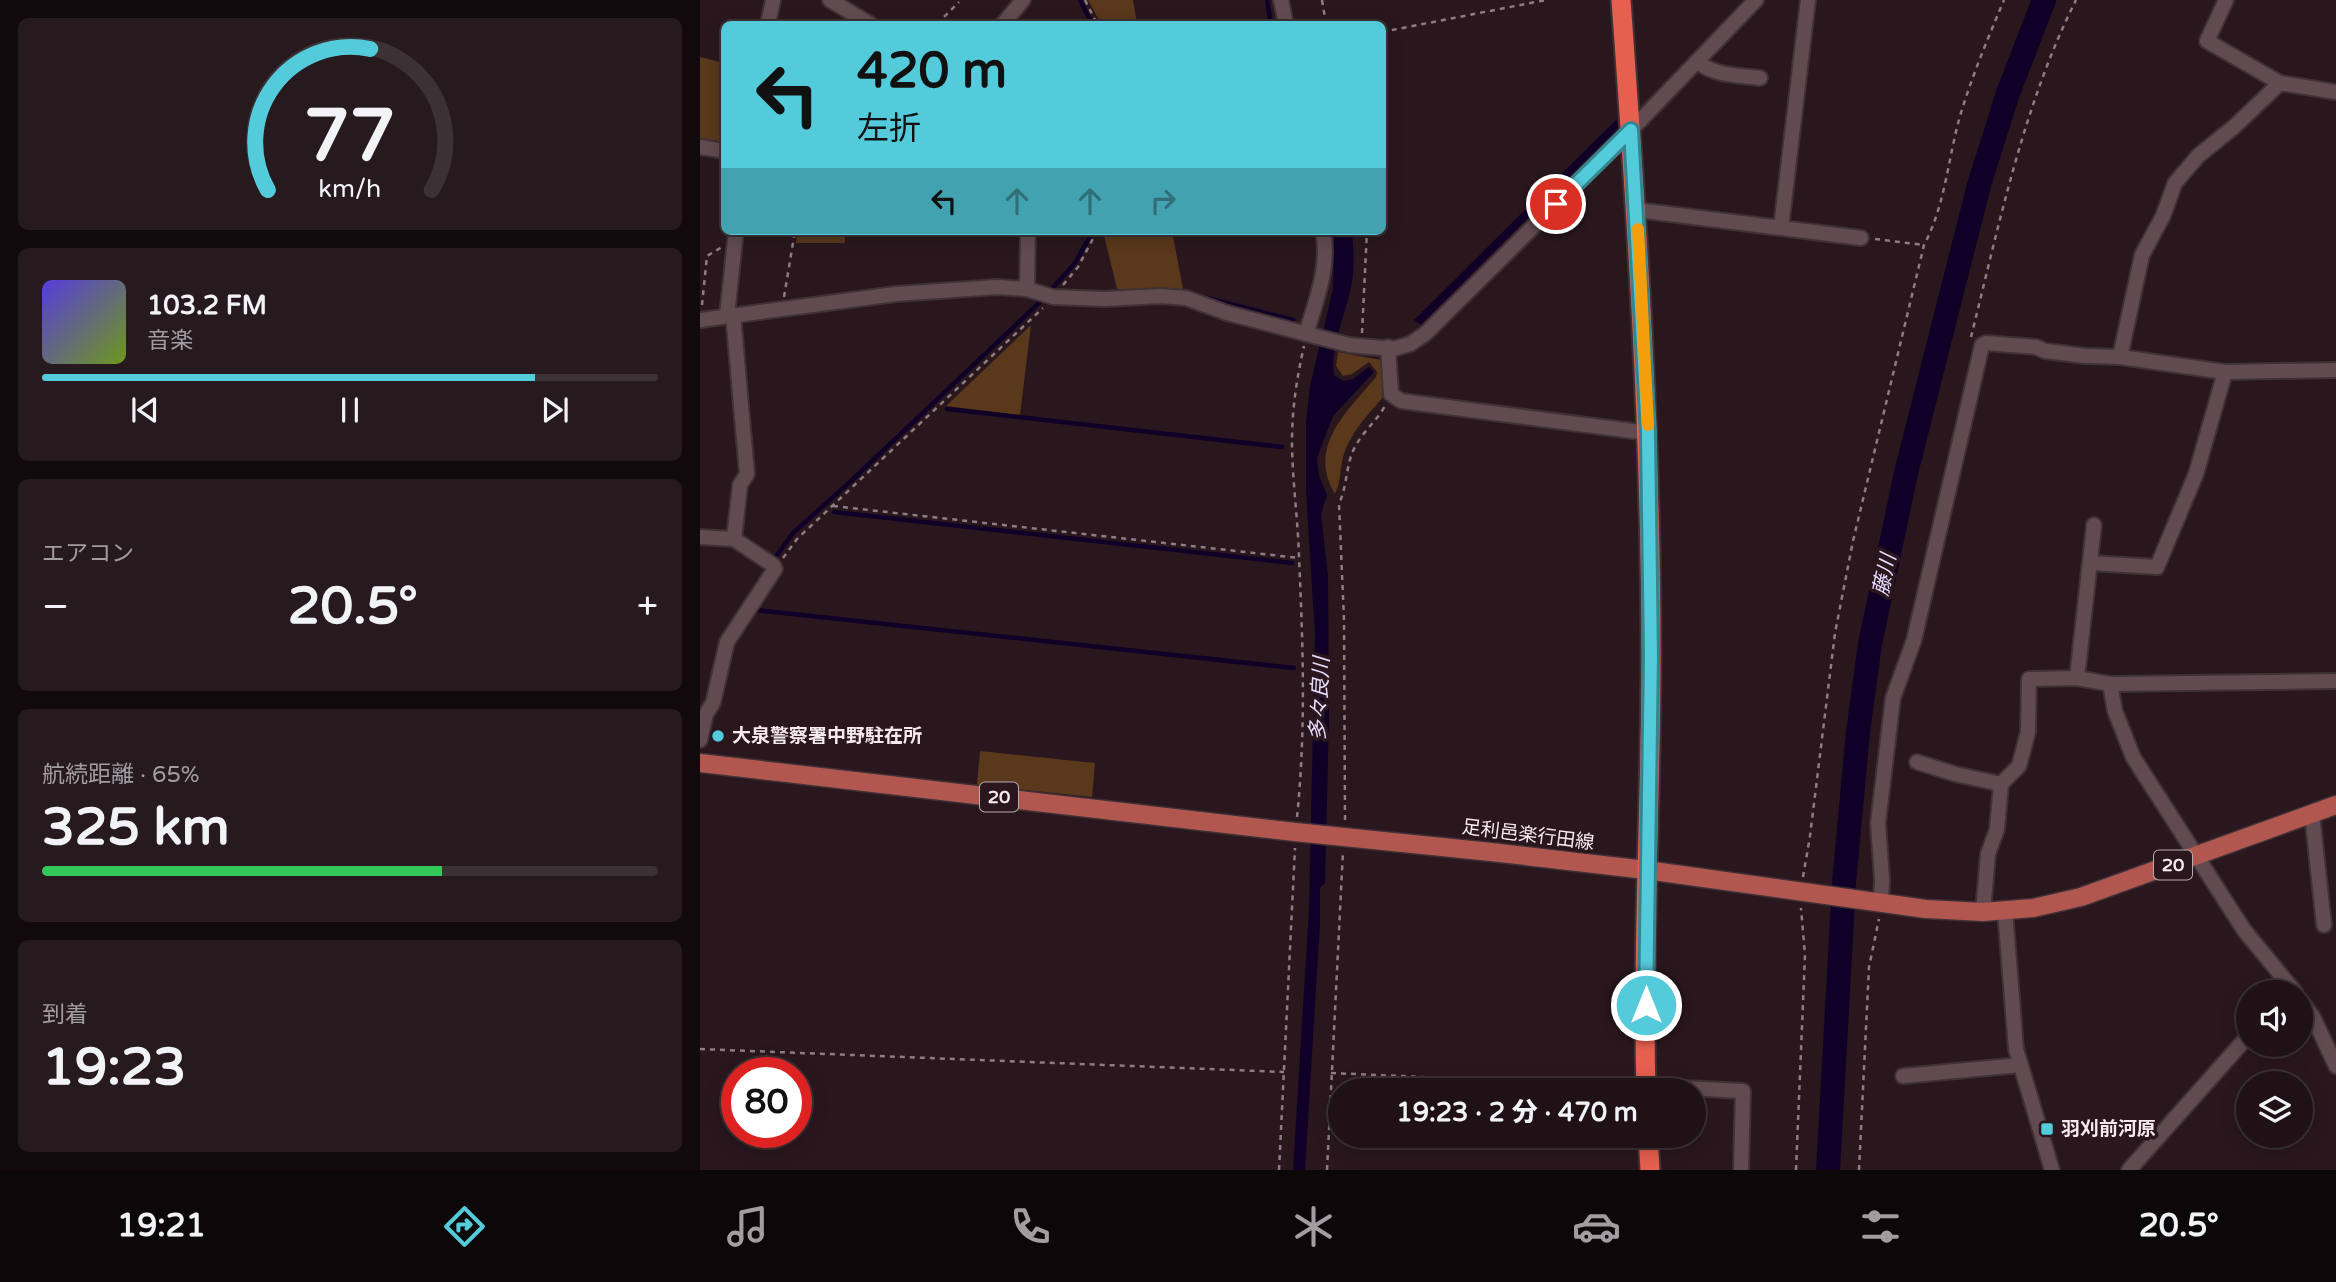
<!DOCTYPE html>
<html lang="ja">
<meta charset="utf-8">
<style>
body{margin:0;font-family:"Varela Round","Noto Sans JP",sans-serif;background:#271a1f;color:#f1f3f6;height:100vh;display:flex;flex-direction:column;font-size:26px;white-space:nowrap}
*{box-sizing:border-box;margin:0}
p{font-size:23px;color:#a19da1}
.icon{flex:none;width:38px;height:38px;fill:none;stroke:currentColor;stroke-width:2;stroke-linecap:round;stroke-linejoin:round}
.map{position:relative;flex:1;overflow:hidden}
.side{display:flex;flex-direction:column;gap:18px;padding:18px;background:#11090c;width:700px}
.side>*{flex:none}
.hud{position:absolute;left:21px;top:21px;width:665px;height:214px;border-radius:10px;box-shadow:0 4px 18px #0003,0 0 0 2px #3c3135;background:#53cbdb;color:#111;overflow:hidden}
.tools{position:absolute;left:1536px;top:980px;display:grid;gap:14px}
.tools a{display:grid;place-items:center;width:77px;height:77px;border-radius:50%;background:#1f1116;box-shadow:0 4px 18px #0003,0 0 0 2px #3c3135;font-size:35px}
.speed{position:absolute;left:21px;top:1057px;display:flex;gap:14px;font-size:35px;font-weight:700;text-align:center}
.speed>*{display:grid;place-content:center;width:91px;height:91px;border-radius:50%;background:#1f1116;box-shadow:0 4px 18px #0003,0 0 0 2px #3c3135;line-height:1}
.speed .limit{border:10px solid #d22;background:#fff;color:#111}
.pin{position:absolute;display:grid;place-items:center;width:60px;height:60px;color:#fff;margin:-30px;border:4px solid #fff;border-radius:50%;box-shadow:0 2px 7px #0007}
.me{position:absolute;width:77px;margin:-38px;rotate:0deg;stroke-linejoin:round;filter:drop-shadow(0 0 5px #0008)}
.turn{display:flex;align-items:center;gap:24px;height:147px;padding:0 21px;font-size:32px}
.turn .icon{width:91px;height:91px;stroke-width:2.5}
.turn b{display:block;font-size:49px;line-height:60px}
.lanes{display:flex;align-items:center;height:66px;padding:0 21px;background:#0003;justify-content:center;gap:35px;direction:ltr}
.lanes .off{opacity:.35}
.big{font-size:52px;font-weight:800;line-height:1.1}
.side .card{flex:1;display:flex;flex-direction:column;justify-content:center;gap:10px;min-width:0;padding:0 24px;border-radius:10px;background:#271a1f}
.side .dial{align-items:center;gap:0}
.dial svg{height:182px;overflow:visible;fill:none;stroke:#3c3135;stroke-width:7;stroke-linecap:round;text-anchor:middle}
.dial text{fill:#f1f3f6;stroke:none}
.song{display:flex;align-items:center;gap:21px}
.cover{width:84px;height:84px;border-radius:10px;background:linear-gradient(135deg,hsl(250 70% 55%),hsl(80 70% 35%))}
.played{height:7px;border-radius:4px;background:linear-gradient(90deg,#53cbdb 80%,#3c3135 80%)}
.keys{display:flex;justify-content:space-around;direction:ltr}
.heat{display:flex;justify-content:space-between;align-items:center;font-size:38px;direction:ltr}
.charge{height:10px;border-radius:5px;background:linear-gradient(90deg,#34c759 65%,#3c3135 0)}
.trip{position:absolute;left:628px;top:1078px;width:378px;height:70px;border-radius:35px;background:#1f1116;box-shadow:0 4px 18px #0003,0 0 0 2px #3c3135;font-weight:800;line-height:70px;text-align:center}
.dock{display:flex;height:112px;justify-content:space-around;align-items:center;background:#0c0709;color:#a19da1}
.dock .icon{width:49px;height:49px}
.dock .selected{color:#53cbdb}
.dock b{font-size:32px;color:#f1f3f6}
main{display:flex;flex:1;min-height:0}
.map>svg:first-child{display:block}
.green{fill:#59381c}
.water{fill:#100028}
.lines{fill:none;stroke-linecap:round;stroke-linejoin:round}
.stream{stroke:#100028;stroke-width:4.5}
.river{stroke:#100028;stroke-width:24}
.minor-casing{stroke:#3f3135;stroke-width:18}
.major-casing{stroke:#3f3135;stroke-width:21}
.highway-casing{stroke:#3f3135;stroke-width:23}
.path{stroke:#8c7d82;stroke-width:2.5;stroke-dasharray:5 5;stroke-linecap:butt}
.minor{stroke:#614b51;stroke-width:14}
.major{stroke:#b15750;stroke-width:18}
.highway{stroke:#e65f4f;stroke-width:19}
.route-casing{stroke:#36848e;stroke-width:18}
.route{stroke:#53cbdb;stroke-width:12}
.slow{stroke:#f59e0b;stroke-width:12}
.poi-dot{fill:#53cbdb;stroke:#29171d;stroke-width:2.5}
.labels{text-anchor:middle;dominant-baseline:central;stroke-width:7;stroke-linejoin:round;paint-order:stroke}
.shield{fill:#29171d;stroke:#b9abaf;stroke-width:2}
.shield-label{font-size:18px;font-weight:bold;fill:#f7eaee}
.poi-label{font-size:19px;font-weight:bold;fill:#f7eaee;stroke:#29171d;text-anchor:start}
.street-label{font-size:19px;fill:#f7eaee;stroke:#29171d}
.water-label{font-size:21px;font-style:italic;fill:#e5dbfd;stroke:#29171d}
</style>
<main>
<section class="side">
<div class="card dial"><svg viewBox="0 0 100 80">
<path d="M14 69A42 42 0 1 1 86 69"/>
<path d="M14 69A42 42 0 0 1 59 7" stroke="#53cbdb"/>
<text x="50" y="56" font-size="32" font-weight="700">77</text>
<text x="50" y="72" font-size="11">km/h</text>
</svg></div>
<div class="card">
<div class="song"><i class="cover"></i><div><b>103.2 FM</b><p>音楽</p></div></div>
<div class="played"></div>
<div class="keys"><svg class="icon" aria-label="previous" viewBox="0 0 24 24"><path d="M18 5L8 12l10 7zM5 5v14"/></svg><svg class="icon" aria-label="pause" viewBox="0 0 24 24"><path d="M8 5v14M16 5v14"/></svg><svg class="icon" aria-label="next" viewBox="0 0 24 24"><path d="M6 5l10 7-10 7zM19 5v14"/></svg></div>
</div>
<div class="card"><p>エアコン</p>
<div class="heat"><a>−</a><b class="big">20.5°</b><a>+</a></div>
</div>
<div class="card"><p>航続距離 · 65%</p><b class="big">325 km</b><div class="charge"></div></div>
<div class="card"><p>到着</p><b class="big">19:23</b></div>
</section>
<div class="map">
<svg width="1636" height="1170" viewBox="0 0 1636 1170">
<rect width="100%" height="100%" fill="#29171d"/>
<g class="green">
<polygon points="388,0 433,0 437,24 401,24"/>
<polygon points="0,57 24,63 24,145 0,141"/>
<polygon points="97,231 145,231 145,243 96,243"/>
<polygon points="403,231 472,231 483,289 417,289"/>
<polygon points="331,325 320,415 246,406"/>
<path d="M638 352 681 360 684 396C667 416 647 436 642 462 640 474 640 483 635 494 607 446 647 412 676 377L677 372 669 362 652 374 643 376 636 366Z"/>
<polygon points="280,751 395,763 392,797 277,785"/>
</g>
<g class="water">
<polygon points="917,119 918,128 721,325 714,320"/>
<path d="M634 231H652C653 248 655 265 652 282 647 312 630 344 634 375L643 381 653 379 669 367 674 372 633 416 617 458 619 476 627 495 621 514 628 577 629 718 625 883 620 888V923L605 1170H593L609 910 615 634 606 491V422L610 386 633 289Z"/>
</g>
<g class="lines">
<g class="stream">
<polyline points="380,0 392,24"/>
<polyline points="567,0 571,24"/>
<polyline points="499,296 593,320"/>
<polyline points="247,409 582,447"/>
<polyline points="134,512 592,563"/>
<polyline points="77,555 93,533 151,481 340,302 375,263 393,231"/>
<polyline points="56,610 594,668"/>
</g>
<polyline class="river" points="1128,1170 1144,883 1158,732 1170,644 1206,473 1279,185 1308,93 1344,0"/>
<defs>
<g id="minor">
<polyline points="130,0 170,24"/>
<polyline points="581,0 586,24"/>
<polyline points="1526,0 1507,41 1580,83 1636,92"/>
<polyline points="68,24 73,0"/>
<polyline points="303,24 323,0"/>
<path d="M998 62C1014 76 1039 75 1060 78"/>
<polyline points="0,147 24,151"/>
<polyline points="937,210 1161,238"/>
<polyline points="1081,228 1108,0"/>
<polyline points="327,289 328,231"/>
<polyline points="33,314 47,474 40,485 34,539"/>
<polyline points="27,315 36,231"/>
<polyline points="0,320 196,294 297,287 327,289 353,297 405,299 461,296 486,298 527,313 649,345 693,349 710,344 725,334 931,130 1056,0"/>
<path d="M606 334C616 301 630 266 623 231"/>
<polyline points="688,347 691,394 701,401 948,433"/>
<polyline points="1420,357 1442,255 1463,216 1475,183 1498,156 1535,126 1580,83"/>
<polyline points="0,537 34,539 73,565 75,569 27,642 13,703 6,714 0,740"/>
<polyline points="1390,563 1457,567 1496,474 1525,372"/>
<polyline points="1377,678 1394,525"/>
<polyline points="1410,684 1415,711 1433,757 1544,930 1595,992"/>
<polyline points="1217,762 1255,774 1301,784"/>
<polyline points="1612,814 1624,925"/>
<polyline points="1181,902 1182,880 1178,823 1193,698 1214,640 1282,345 1286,343 1336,347 1345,351 1386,356 1420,357 1525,372 1636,370"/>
<polyline points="1305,911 1316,1049 1352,1170"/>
<polyline points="1283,912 1288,854 1297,829 1301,784 1319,766 1328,732 1329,679 1377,678 1410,684 1636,681"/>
<polyline points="1601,1001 1613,1017 1636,1066"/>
<polyline points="1203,1076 1320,1065"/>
<polyline points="946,1086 1043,1091 1041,1170"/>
<polyline points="1429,1170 1549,1035"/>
</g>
<polyline id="major" points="0,763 595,832 791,852 946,870 1226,909 1283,912 1333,908 1381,897 1636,805"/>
<g id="highway">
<path d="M921 0C937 219 951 437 951 657 951 801 942 946 946 1090"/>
<polyline points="948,1136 950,1170"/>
</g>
</defs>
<use href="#minor" class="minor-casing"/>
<use href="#major" class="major-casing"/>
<use href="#highway" class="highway-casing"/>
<g class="path">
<polyline points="385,0 397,24"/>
<polyline points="622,0 626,24"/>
<polyline points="237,24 259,2"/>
<polyline points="682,32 846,0"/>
<polyline points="1175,239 1224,245"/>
<polyline points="363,285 378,267 397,231"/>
<polyline points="84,297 95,231"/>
<polyline points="2,305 7,256 22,247"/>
<polyline points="662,333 667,231"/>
<path d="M1271 337C1299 225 1324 103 1376 0"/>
<polyline points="133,506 599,558"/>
<polyline points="83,558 97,539 343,308"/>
<path d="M597 817C606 731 603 644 599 557 598 519 592 479 592 441 592 408 597 377 604 346"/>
<path d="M645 820 644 620 639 504C647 486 646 467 653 451 661 433 676 422 685 406"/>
<path d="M1103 877 1110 836 1135 633 1153 541 1224 245C1245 206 1248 159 1260 116 1272 76 1288 38 1304 0"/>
<polyline points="0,1049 584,1072"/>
<polyline points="631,1073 929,1086"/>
<polyline points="579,1170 595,848"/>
<polyline points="627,1170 643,851"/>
<polyline points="1096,1170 1105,955 1101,908"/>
<polyline points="1159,1170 1169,967 1179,919"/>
</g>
<use href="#minor" class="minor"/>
<use href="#major" class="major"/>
<use href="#highway" class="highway"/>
</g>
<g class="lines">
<defs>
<polyline id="route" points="856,204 931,130 948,433 951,656 946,1005"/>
</defs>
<use href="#route" class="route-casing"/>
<use href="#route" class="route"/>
<polyline class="slow" points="938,229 948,425"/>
</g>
<g class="poi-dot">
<circle cx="18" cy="736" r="7"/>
<rect x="1340" y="1122" width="14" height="14" rx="3.5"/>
</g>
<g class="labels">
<g class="shield">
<rect x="280" y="782.5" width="38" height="29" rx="5"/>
<rect x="1454" y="850.5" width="38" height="29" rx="5"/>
</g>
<g class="shield-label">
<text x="299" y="797">20</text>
<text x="1473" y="865">20</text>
</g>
<g class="poi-label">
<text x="32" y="736">大泉警察署中野駐在所</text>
<text x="1361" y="1129">羽刈前河原</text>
</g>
<g class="street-label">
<text transform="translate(828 835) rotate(7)">足利邑楽行田線</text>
</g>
<g class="water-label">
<text transform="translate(1185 575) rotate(-78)">藤川</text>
<text transform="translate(620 699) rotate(-87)">多々良川</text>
</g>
</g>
</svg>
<div class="tools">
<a><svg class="icon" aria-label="sound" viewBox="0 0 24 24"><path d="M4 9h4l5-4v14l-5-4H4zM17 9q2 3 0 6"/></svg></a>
<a><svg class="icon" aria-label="layers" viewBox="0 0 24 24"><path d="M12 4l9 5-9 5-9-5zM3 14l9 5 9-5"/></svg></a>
</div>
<div class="speed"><div class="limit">80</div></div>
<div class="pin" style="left:856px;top:204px;background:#d93025"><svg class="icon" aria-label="arrive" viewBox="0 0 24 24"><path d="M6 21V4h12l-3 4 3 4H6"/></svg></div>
<svg class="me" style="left:946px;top:1005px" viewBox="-20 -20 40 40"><circle r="17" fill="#53cbdb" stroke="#fff" stroke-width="3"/><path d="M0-11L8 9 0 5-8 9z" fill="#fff"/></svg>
<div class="trip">19:23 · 2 分 · 470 m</div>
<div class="hud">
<div class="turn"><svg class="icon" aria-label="left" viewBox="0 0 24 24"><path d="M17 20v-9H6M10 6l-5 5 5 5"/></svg><div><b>420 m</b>左折</div></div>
<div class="lanes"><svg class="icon" aria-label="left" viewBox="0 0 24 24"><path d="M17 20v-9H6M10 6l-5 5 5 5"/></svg><svg class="icon off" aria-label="ahead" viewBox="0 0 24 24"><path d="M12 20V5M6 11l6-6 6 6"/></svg><svg class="icon off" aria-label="ahead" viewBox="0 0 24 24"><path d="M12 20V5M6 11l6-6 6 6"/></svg><svg class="icon off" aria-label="right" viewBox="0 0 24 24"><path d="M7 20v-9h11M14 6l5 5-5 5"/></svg></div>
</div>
</div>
</main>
<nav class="dock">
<b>19:21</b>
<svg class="icon selected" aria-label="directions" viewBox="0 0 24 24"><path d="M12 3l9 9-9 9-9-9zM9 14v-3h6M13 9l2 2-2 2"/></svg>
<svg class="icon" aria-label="music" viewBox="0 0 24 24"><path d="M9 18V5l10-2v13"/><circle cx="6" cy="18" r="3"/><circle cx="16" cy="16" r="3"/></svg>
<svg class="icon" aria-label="phone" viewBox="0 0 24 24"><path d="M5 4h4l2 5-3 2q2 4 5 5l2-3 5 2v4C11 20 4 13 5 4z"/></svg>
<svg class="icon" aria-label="climate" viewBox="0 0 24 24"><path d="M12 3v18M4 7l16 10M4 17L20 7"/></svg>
<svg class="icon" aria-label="car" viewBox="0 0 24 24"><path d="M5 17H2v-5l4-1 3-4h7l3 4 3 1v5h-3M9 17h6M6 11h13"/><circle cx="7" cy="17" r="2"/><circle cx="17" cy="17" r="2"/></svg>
<svg class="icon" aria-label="filters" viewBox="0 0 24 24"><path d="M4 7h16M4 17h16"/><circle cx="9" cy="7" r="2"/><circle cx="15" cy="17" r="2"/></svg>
<b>20.5°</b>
</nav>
